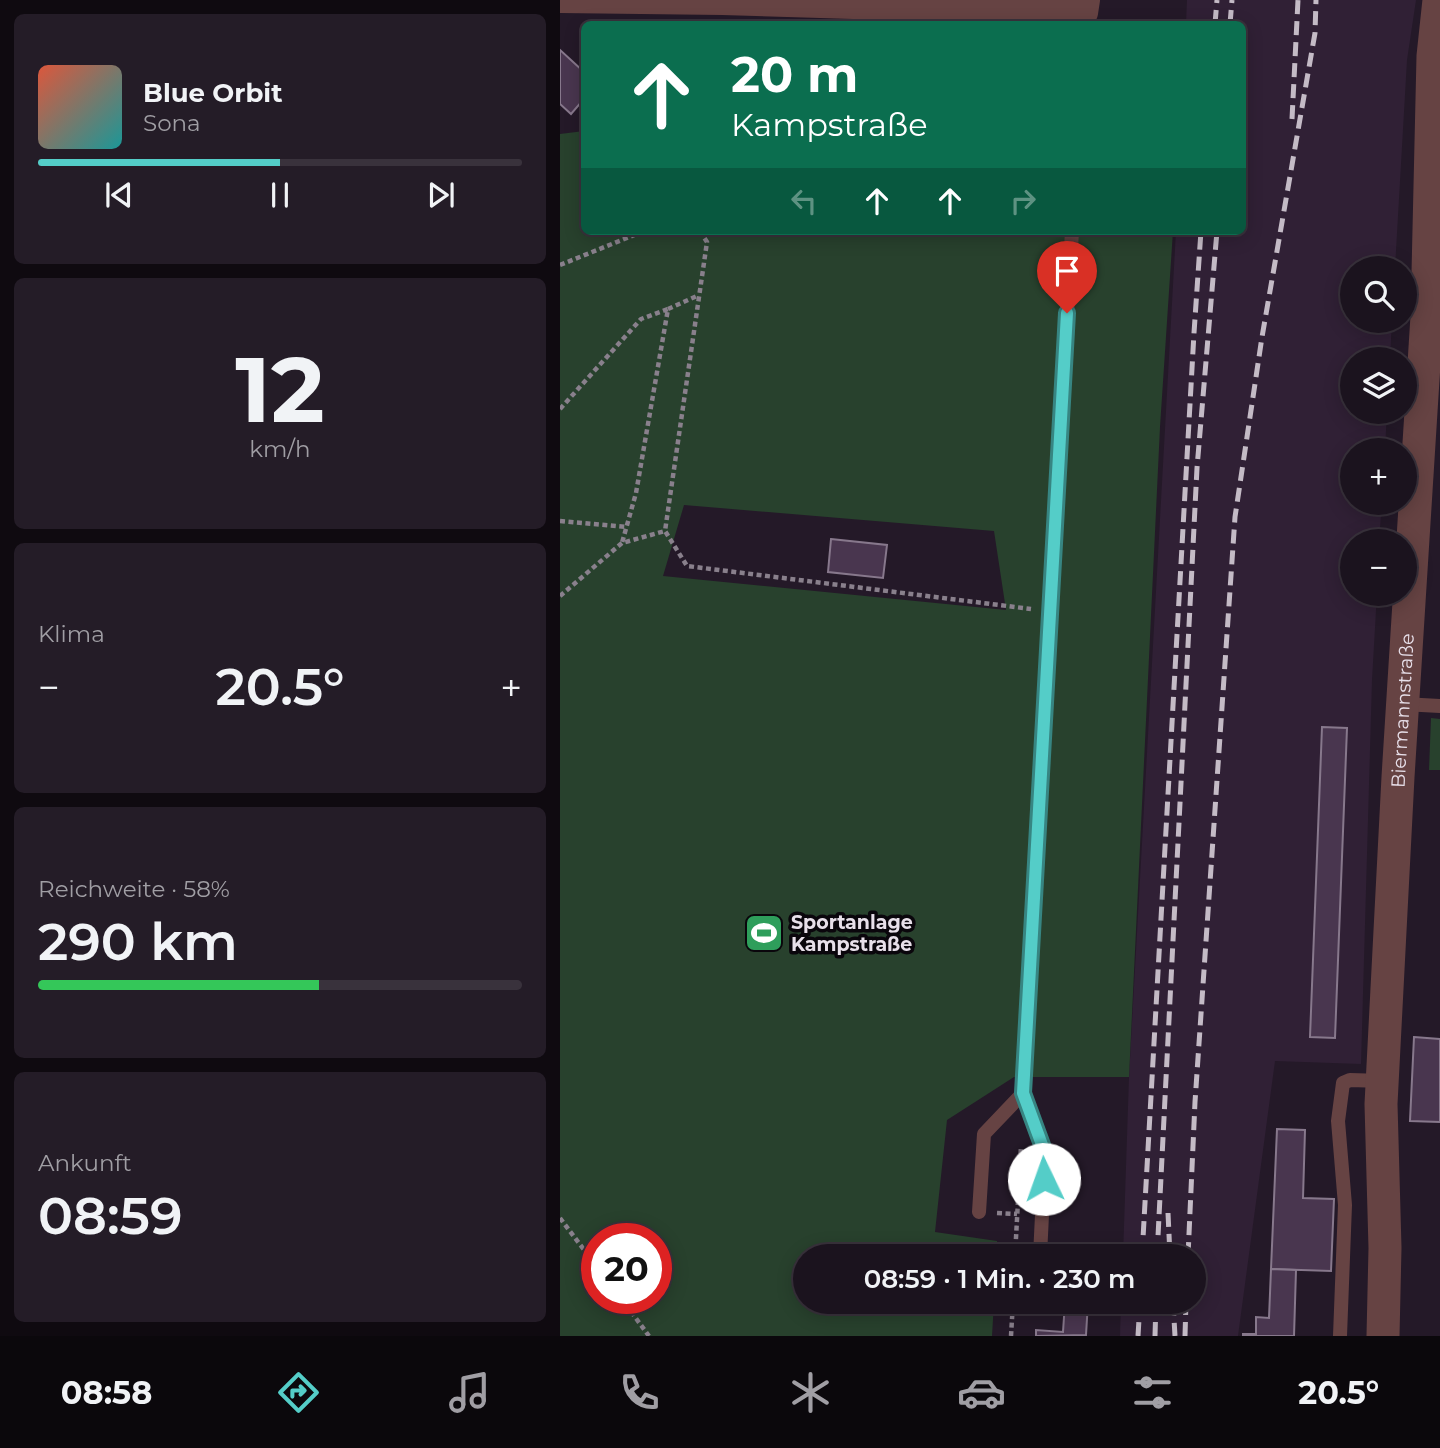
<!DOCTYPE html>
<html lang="de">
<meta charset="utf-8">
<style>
body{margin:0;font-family:Montserrat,sans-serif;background:#241c27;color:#f1f3f6;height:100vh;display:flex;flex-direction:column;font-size:26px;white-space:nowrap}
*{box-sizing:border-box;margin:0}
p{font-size:23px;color:#a09ea4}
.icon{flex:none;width:38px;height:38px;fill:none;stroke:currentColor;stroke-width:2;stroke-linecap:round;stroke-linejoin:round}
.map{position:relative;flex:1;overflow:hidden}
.panel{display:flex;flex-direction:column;gap:14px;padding:14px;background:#0f0a10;width:560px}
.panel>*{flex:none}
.hud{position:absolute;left:21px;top:21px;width:665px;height:214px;border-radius:10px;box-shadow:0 4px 18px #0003,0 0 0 2px #39323c;background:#0b6e4f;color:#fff;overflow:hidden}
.controls{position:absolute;left:780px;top:256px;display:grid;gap:14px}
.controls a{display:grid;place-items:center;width:77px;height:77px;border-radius:50%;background:#1b131e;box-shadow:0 4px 18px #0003,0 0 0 2px #39323c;font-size:35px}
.speed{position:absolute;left:21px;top:1223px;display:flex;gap:14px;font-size:35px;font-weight:700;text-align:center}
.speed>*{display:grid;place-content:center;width:91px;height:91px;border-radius:50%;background:#1b131e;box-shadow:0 4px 18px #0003,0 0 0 2px #39323c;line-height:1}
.speed .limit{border:10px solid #d22;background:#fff;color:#111}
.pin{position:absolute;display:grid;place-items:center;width:60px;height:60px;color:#fff;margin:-72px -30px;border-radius:50% 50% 50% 0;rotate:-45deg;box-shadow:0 0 7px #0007}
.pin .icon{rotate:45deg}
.me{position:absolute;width:77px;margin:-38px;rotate:357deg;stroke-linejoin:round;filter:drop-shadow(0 0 5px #0008)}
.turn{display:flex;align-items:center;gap:24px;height:147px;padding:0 35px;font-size:32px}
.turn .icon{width:91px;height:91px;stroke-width:2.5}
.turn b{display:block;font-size:49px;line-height:60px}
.lanes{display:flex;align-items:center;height:66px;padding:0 35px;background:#0003;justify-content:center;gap:35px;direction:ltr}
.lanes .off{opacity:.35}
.big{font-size:52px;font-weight:600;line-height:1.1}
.panel .tile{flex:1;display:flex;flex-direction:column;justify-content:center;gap:10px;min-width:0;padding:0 24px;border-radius:10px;background:#241c27}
.panel .dial{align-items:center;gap:0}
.dial b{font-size:91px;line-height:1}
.song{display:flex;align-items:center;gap:21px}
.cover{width:84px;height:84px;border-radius:10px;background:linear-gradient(135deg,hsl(10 70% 55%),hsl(180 70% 35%))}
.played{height:7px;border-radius:4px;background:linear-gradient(90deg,#54cdc8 50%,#39323c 50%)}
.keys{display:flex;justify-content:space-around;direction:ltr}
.heat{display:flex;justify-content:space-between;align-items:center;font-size:38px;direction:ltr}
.charge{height:10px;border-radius:5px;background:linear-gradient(90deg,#34c759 58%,#39323c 0)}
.trip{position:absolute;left:233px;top:1244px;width:413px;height:70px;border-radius:35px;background:#1b131e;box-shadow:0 4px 18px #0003,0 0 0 2px #39323c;font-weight:600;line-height:70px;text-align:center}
.tabs{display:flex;height:112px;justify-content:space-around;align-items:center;background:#0b080c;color:#a09ea4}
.tabs .icon{width:49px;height:49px}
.tabs .current{color:#54cdc8}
.tabs b{font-size:32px;color:#f1f3f6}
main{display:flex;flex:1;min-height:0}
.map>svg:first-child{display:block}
.built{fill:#302035}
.green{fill:#28412d;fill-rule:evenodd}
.building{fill:#49364f;stroke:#87788c;stroke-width:2}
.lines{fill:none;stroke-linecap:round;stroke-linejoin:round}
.path{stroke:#89808c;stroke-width:4.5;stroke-dasharray:5 3.5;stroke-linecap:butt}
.service{stroke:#664343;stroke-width:14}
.minor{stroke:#664343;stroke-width:26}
.tertiary{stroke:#664343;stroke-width:33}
.rail{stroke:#c4bbc6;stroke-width:5;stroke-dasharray:14 7;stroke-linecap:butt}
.route-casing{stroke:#378582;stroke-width:18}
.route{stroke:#54cdc8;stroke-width:12}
.labels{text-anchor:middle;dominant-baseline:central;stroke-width:7;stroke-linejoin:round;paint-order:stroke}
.street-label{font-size:19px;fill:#e8e0ea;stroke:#0a060c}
.poi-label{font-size:19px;font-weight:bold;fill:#e8e0ea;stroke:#0a060c;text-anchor:start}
</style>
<main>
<section class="panel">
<div class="tile">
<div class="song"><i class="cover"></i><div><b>Blue Orbit</b><p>Sona</p></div></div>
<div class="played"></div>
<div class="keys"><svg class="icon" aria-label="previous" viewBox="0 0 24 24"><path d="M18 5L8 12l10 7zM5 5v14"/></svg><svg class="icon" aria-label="pause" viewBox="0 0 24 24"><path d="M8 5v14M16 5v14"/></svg><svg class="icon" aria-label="next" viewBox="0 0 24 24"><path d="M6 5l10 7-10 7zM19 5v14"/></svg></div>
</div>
<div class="tile dial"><b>12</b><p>km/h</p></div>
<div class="tile"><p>Klima</p>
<div class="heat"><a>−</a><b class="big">20.5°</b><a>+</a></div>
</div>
<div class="tile"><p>Reichweite · 58%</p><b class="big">290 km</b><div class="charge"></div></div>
<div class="tile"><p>Ankunft</p><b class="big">08:59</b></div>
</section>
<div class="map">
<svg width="880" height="1336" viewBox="0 0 880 1336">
<rect width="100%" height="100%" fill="#241928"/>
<polygon class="built" points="627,0 856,0 847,60 835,268 793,268 793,320 832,320 830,359 793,359 793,411 827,411 825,450 793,450 793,502 822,502 819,541 793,541 793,593 817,593 812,680 801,1064 715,1061 678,1336 560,1336 561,1302 634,1302 634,1256 563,1256 569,1077 616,231 682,231 682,24 626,24"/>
<g class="green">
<path d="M24 131V231H613L600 427 569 1077H454L387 1120 375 1232 437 1241V1256H245V1302H434L432 1336H0V134ZM124 505 434 531 446 610 103 576ZM37 1239H96V1298H37Z"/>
<polygon points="871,718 880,719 880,770 869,770"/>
</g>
<g class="building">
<polygon points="0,50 24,72 24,99 11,114 0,104"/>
<polygon points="271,539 327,545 323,578 268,572"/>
<polygon points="762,727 787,728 775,1038 750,1037"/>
<polygon points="854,1037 880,1039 880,1122 850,1121"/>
<polygon points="717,1129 745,1130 743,1198 774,1199 771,1271 711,1269"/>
<polygon points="711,1269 736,1270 734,1336 683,1336 683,1334 696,1334 696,1317 709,1318"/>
<polygon points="505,1302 528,1302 526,1335 476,1336 476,1330 503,1332"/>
</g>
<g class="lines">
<g class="path">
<polyline points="140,231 147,242 105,531 127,566 471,609"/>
<polyline points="0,265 84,231"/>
<polyline points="108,309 139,295"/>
<polyline points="0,409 81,319 108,309 76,493 62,543"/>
<polyline points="0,521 67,527"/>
<polyline points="0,596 62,543 105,531"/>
<polyline points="437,1213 457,1214"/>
<polyline points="0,1218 37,1267"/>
<polyline points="455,1256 461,1146"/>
<polyline points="61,1298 89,1336"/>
<polyline points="451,1336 453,1302"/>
</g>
<g class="service">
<polyline points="843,704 880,706"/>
<polyline points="419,1212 424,1134 463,1093"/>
<polyline points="480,1256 485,1153 463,1093 512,231"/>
<polyline points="477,1304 478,1302"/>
<polyline points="780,1336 785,1205 778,1121 783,1083 790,1080 823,1081"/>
</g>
<polyline class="minor" points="0,0 162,2 525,13 527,0"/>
<path class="tertiary" id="s1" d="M823 1336 825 1248 821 1104 838 777 867 316 873 56 879 0"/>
<g class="rail">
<polyline points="655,24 657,0"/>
<polyline points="670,24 672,0"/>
<polyline points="732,119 738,0"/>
<polyline points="608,1213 610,1256"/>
<polyline points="582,1256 634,333 641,231"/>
<polyline points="597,1256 637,468 657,231"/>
<polyline points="628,1256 635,1102 675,517 702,337 755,33 756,0"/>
<polyline points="613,1302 615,1336"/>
<polyline points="578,1336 580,1302"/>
<polyline points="595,1336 596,1302"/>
<polyline points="625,1336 626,1302"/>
</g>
</g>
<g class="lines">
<defs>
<polyline id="route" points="484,1179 485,1153 463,1093 507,313"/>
</defs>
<use href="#route" class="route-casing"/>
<use href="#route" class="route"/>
</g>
<defs>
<symbol id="stadium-square" viewBox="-11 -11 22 22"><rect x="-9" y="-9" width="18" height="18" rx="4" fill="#2e9e5b" stroke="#0a060c"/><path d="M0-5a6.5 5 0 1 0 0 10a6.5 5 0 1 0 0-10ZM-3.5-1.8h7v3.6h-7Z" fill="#fff"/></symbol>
</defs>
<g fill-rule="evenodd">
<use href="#stadium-square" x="182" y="911" width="44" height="44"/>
</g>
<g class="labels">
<g class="street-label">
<text stroke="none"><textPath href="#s1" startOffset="626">Biermannstraße</textPath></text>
</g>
<g class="poi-label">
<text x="231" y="922">Sportanlage<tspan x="231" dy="22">Kampstraße</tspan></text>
</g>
</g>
</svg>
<div class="controls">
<a><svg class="icon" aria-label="search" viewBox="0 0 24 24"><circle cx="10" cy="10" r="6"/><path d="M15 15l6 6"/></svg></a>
<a><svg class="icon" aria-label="layers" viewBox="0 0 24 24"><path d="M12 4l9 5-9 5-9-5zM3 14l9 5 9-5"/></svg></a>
<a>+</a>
<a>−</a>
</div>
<div class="speed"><div class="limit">20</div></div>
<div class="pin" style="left:507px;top:313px;background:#d93025"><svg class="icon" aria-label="arrive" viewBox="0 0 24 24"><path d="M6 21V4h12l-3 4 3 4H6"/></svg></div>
<svg class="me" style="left:484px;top:1179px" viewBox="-20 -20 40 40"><circle r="19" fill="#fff"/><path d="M0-13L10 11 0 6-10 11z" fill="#54cdc8"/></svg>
<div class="trip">08:59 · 1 Min. · 230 m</div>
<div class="hud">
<div class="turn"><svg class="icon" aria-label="ahead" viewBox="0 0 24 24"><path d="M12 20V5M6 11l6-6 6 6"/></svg><div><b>20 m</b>Kampstraße</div></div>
<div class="lanes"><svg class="icon off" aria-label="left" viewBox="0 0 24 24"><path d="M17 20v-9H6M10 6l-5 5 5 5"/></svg><svg class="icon" aria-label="ahead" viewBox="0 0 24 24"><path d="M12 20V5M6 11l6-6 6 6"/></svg><svg class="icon" aria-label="ahead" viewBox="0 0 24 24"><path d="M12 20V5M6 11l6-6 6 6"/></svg><svg class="icon off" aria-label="right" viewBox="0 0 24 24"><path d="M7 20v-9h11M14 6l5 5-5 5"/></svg></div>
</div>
</div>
</main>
<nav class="tabs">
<b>08:58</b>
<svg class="icon current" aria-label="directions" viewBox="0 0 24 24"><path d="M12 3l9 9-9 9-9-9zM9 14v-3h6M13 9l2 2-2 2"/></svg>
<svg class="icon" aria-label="music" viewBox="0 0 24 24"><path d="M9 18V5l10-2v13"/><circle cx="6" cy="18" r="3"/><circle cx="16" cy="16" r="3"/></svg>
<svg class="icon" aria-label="phone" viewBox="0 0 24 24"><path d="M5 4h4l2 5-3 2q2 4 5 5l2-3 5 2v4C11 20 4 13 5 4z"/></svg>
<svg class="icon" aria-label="climate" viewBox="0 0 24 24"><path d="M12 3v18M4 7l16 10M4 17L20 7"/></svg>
<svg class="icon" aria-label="car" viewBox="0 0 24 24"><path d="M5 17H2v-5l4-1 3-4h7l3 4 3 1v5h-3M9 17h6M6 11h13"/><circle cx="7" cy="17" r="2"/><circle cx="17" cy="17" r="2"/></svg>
<svg class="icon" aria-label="filters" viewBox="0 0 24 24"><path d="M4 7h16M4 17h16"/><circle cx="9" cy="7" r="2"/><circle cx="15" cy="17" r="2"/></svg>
<b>20.5°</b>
</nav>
